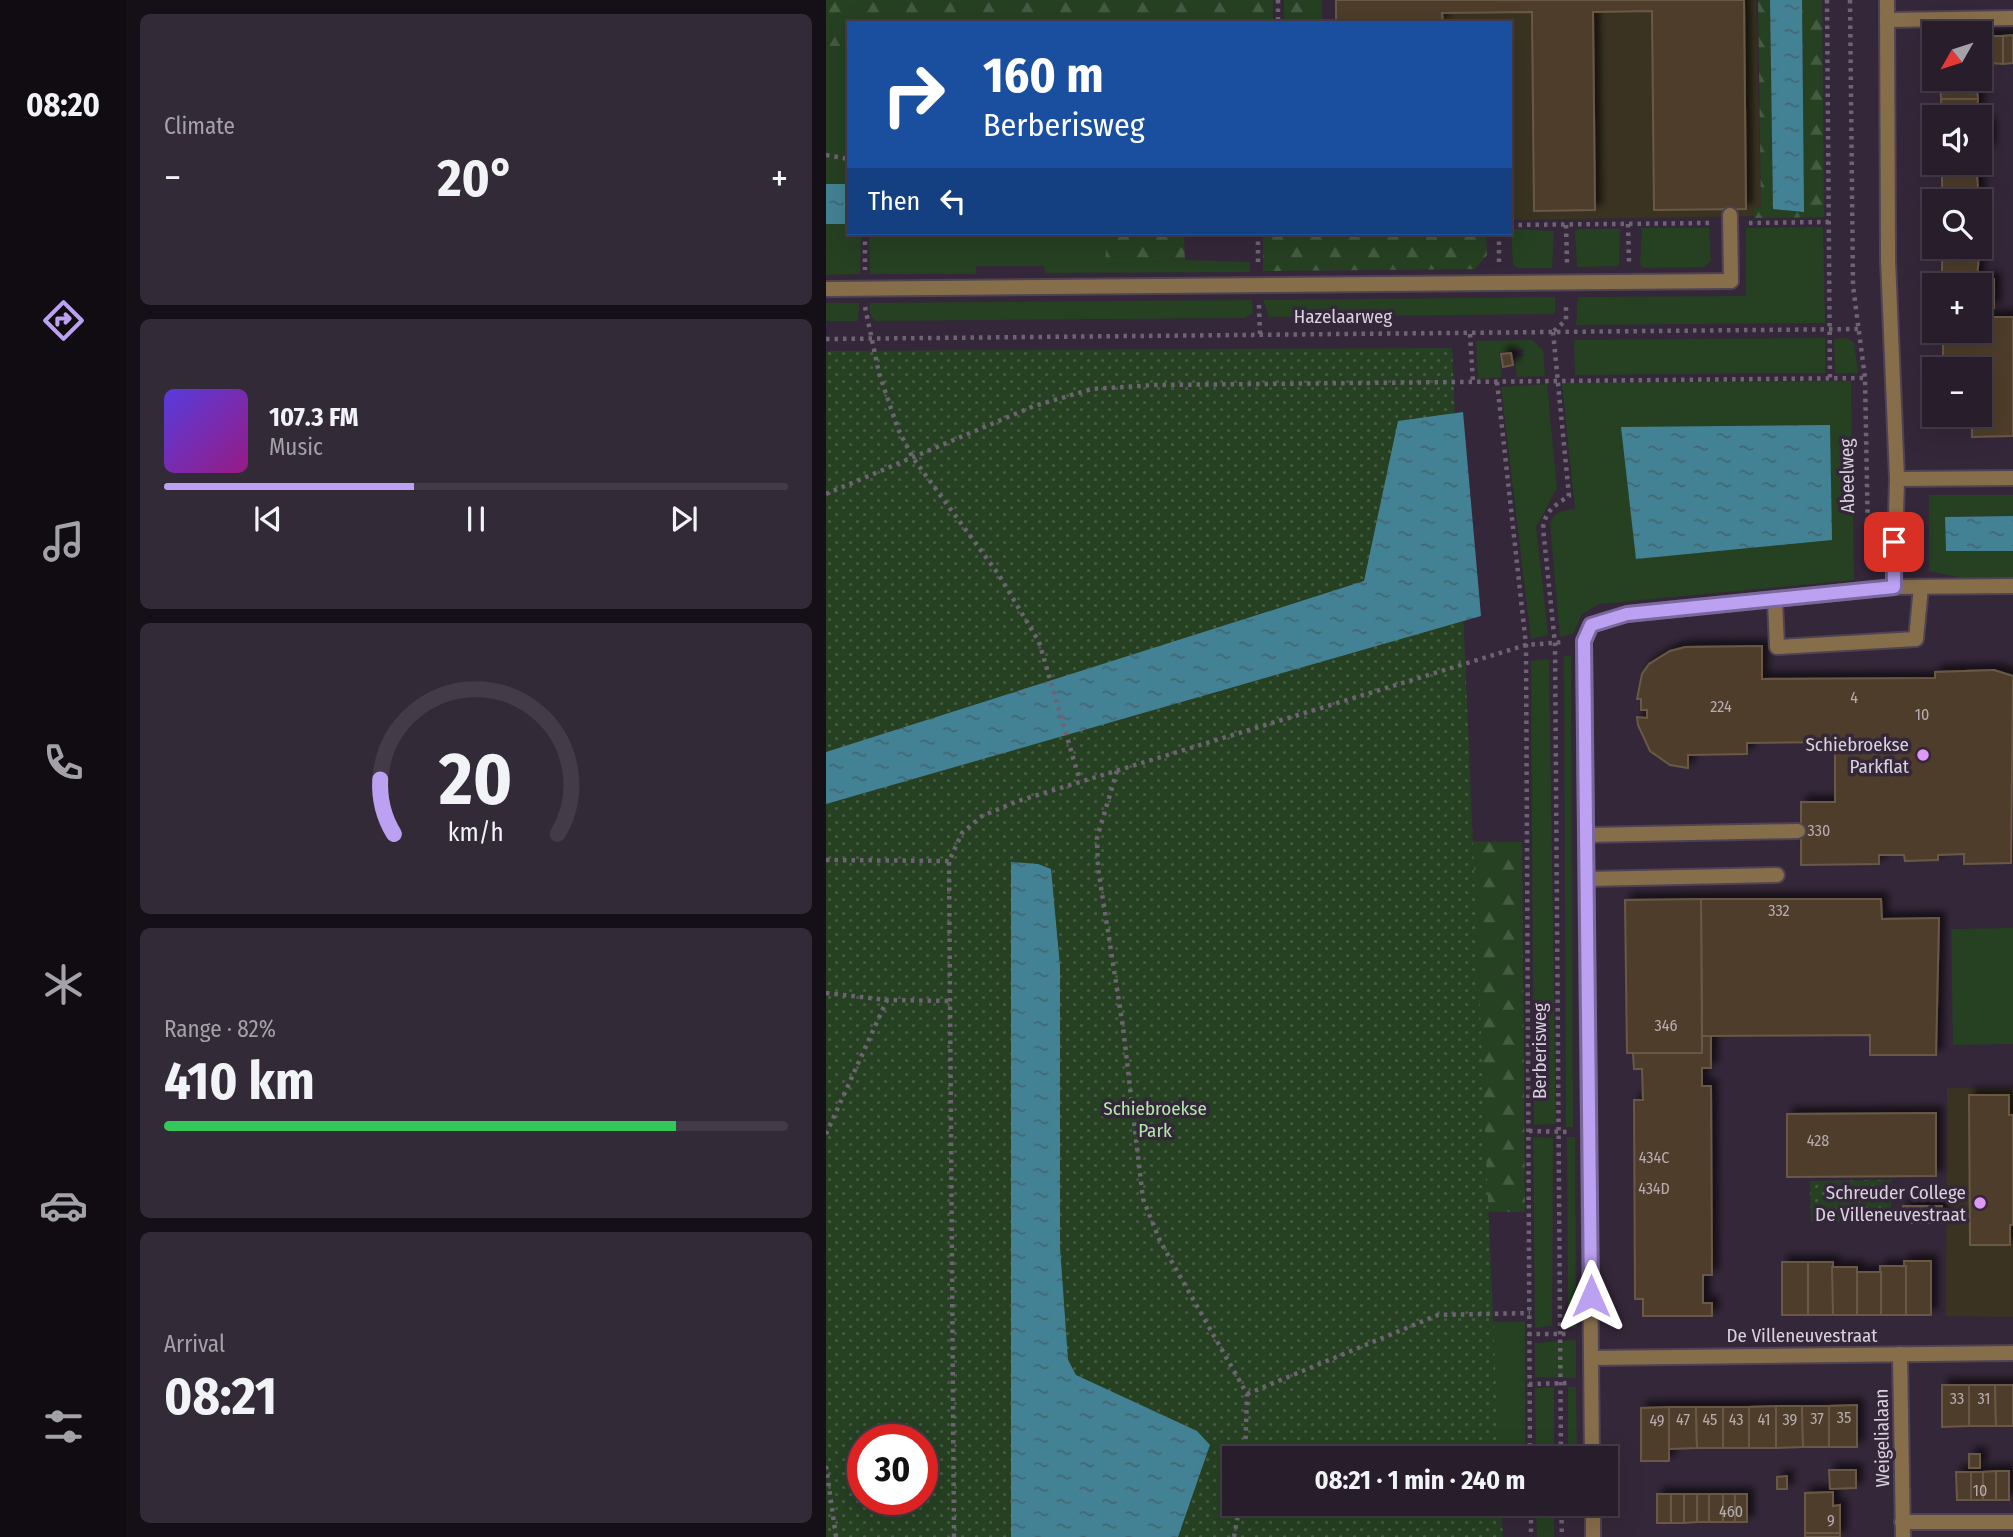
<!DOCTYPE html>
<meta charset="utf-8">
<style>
body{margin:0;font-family:"Fira Sans Condensed",sans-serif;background:#332a37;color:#f1f3f6;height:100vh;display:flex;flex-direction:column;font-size:26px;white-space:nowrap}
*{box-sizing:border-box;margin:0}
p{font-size:23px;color:#a4a2a9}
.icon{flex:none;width:38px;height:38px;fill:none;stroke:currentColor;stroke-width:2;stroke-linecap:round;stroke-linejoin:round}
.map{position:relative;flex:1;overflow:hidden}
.sheet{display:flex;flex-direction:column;gap:14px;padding:14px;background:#151018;width:700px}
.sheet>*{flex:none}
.banner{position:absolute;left:21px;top:21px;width:665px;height:214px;border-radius:0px;box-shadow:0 7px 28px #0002,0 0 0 2px #433b47;background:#1a4fa0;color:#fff;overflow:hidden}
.needle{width:46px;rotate:231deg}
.fabs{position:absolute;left:1096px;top:21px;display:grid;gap:14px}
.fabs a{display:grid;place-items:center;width:70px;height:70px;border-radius:0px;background:#271d2b;box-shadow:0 7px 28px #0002,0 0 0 2px #433b47;font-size:35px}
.speed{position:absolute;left:21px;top:1424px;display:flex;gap:14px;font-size:35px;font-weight:700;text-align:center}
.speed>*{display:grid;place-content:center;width:91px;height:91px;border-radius:50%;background:#271d2b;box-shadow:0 7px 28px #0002,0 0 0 2px #433b47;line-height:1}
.speed .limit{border:10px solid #d22;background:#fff;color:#111}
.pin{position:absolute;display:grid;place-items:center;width:60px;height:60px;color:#fff;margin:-30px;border-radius:14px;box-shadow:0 4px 10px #0006}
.me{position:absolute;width:77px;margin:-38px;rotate:0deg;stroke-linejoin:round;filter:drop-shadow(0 0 5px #0008)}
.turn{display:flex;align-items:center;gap:24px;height:147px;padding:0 21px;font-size:32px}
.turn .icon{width:91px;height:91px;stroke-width:2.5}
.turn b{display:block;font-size:49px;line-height:60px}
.then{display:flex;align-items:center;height:66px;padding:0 21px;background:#0003;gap:14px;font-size:26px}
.big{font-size:52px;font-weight:700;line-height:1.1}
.sheet .tile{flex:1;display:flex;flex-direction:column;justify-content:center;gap:10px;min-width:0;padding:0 24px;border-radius:10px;background:#332a37}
.sheet .dial{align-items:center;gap:0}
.dial svg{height:182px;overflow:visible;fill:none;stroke:#433b47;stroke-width:7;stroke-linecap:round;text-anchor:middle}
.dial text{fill:#f1f3f6;stroke:none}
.song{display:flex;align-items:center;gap:21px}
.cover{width:84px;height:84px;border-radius:10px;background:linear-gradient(135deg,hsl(250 70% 55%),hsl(310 70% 35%))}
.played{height:7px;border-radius:4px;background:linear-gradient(90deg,#bca0f2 40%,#433b47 40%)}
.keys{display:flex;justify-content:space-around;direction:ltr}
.heat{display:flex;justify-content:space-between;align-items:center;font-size:38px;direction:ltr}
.charge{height:10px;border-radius:5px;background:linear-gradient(90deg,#34c759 82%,#433b47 0)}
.trip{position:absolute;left:396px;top:1446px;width:396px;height:70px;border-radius:0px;background:#271d2b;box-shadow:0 7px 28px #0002,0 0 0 2px #433b47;font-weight:700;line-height:70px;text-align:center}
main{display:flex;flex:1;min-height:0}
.tabs{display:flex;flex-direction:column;width:126px;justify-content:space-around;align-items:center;background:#100c11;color:#a4a2a9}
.tabs .icon{width:49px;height:49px}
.tabs .selected{color:#bca0f2}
.tabs b{font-size:32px;color:#f1f3f6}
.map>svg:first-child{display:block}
.education{fill:#3a3322}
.grass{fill:#264022}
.forest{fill:url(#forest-firs)}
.park{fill:url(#park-dots);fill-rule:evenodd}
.water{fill:url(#water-ripples)}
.building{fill:#4d3d2b;stroke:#6a5946;stroke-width:2;filter:url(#shadow)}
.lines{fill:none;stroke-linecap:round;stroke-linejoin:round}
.service-casing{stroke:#4e4253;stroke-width:18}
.minor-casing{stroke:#4e4253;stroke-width:18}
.tertiary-casing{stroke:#4e4253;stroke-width:18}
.path{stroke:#6e6373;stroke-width:4.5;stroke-dasharray:3.5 5;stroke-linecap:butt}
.service{stroke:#876e4b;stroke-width:14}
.minor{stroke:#876e4b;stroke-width:14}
.tertiary{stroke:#876e4b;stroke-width:14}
.route-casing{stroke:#7a689d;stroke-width:18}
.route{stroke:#bca0f2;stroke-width:12}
.poi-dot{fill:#dd99f3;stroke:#342739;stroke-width:2.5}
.labels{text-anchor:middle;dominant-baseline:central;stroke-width:7;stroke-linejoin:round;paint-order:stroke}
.number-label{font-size:16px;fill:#b6acb0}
.street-label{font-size:19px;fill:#d9d1dd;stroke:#342739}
.poi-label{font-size:19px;fill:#d9d1dd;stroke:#342739;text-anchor:end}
.park-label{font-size:19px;fill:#b1e7a9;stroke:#342739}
</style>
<main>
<nav class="tabs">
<b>08:20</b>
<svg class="icon selected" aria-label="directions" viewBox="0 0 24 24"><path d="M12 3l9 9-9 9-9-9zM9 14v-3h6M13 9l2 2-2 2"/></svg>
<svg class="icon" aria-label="music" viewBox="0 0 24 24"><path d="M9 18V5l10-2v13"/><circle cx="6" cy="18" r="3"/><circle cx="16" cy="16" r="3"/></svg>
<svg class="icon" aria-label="phone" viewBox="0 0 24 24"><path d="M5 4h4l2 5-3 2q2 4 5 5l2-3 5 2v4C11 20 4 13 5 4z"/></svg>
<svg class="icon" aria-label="climate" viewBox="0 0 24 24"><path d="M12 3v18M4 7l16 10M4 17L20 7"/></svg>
<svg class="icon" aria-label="car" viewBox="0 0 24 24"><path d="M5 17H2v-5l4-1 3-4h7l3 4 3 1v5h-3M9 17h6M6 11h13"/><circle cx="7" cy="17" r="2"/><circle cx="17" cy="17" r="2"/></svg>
<svg class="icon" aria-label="filters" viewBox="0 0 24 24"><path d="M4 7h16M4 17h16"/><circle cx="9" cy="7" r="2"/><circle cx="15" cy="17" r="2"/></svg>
</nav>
<section class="sheet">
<div class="tile"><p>Climate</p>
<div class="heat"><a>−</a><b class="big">20°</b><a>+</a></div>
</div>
<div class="tile">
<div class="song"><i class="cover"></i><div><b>107.3 FM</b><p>Music</p></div></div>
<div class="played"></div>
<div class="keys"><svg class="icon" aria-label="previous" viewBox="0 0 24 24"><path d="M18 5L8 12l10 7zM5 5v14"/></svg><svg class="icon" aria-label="pause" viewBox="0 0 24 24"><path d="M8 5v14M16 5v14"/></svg><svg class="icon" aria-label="next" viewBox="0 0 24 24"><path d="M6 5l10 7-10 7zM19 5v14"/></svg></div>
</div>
<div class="tile dial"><svg viewBox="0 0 100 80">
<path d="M14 69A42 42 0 1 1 86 69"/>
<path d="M14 69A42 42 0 0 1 8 45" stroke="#bca0f2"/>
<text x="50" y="56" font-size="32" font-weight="700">20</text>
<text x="50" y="72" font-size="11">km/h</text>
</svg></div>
<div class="tile"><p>Range · 82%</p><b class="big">410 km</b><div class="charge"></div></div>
<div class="tile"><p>Arrival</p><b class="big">08:21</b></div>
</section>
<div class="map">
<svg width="1187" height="1537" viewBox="0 0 1187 1537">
<defs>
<pattern id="forest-firs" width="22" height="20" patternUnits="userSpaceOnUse" patternTransform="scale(1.75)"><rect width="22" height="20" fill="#264022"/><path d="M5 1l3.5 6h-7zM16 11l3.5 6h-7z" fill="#455b42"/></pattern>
<pattern id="park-dots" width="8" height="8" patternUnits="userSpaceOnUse" patternTransform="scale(1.75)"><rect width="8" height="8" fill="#264022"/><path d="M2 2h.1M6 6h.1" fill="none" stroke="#455b42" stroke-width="1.8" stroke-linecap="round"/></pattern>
<pattern id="water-ripples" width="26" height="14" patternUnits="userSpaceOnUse" patternTransform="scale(1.75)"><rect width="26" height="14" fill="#438294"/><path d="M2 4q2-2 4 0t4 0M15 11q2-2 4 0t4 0" fill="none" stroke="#426773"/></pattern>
<filter id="shadow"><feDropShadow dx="6" dy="-6" stdDeviation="3.5" flood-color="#0009"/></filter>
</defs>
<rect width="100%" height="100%" fill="#342739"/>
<g class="education">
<polygon points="509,0 930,0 935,216 684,220 684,23 509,23"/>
<polygon points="1121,1088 1187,1089 1187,1317 1120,1316"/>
</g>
<g class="grass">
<rect x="0" y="46" width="23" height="138"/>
<polygon points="0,224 23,224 23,233 35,233 34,274 0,275"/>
<polygon points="997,227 999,323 750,325 752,297 920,296 920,228"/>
<polygon points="816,228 883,228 885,261 878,267 817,268 814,264"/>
<polygon points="688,229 728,231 726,268 692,268 687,265 685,232"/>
<polygon points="752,229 794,229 793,266 751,267 749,231"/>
<polygon points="43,233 288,233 280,248 280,264 359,260 424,262 424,272 219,273 218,266 150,266 150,274 44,274"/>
<polygon points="729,297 729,314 443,317 437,300"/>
<polygon points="426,300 427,313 419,318 49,321 44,314 43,303"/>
<polygon points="0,303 33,303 32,321 0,321"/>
<polygon points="999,338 999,373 749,375 748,340"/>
<polygon points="1021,338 1028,343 1032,373 1009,373 1008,339"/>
<polygon points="706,340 717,350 719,376 691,377 689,357 698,356 697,349 673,352 676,377 652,379 650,341"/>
<path d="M1025 381 1028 580 773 604 756 614 747 634 734 637 724 523C730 510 737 511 749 509L736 383Z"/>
<polygon points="721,384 731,488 710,527 722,635 705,639 675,387"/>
<polygon points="1103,495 1187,495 1187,516 1119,517 1120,551 1187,551 1187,577 1136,578 1103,571"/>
<polygon points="738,656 745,656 747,1127 740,1127"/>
<polygon points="723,659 730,1124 708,1125 705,661"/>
<polygon points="1187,928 1187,1044 1127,1045 1125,929"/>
<polygon points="707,1137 727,1138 726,1326 709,1328"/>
<polygon points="741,1137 749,1137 750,1328 742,1328"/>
<polygon points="639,1321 699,1322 699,1458 626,1458"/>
<polygon points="750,1340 750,1378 709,1377 709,1343"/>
<polygon points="728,1387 728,1458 710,1458 709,1388"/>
<polygon points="742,1387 750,1387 751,1458 742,1458"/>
<polygon points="710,1503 728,1503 728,1537 711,1537"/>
</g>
<g class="forest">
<polygon points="0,0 447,0 447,23 23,23 23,46 0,46"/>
<rect x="458" y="0" width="38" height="23"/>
<polygon points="932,0 944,0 947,209 977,211 976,0 996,0 998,217 928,218 928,208 935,208"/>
<polygon points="288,233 358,233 359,260 279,264 280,248"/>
<polygon points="441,233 660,233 661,255 649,269 437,271 437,237"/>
<polygon points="549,840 696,842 699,1212 556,1211"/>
</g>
<g class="park">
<path d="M626 348 673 1458H408V1503H675L677 1537H0V351ZM37 1440H96V1500H37Z"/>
<polygon points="1065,1180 1065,1220 985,1222 984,1181"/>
</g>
<g class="water">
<polygon points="944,0 976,0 978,212 947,209"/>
<rect x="0" y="184" width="23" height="40"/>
<polygon points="637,412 655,616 0,804 0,752 538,581 572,421"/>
<polygon points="1004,425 1006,540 810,559 795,427"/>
<polygon points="1187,516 1187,551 1120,551 1119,517"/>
<polygon points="185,862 212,864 225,869 234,966 234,1247 242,1360 250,1375 371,1431 384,1445 352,1537 185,1537"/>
</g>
<g class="building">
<polygon points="510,0 918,0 920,209 828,210 826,11 767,12 769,210 708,211 706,12 616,13 617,23 510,23"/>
<polygon points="1187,35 1187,63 1177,64 1177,36"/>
<polygon points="1153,36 1163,36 1164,63 1153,64"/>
<polygon points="1163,36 1177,36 1177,64 1164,63"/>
<polygon points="1114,79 1150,79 1152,99 1115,99"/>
<polygon points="1115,99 1152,99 1150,117 1115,117"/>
<rect x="1153" y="124" width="10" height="26"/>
<polygon points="1115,163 1151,163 1151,176 1116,176"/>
<polygon points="1116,176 1151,176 1153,201 1116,201"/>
<polygon points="1153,244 1153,254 1116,254 1116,247"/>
<polygon points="1116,254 1153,254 1151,280 1140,281 1140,285 1121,285 1121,281 1116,281"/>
<polygon points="1168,279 1168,294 1153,294 1153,285 1140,285 1140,281"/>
<rect x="1153" y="294" width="15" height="14"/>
<polygon points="1153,317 1187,317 1187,436 1146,437 1146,415 1153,415 1153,369 1117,369 1117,331 1153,331"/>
<polygon points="685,353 687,365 677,367 675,354"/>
<polygon points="936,646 936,679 1109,678 1109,672 1168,670 1187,676 1185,863 1138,864 1138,854 1112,855 1112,860 1079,861 1078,855 1053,855 1053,864 975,865 975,802 1009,802 1009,742 921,743 921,754 862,755 862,768 844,765 824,751 812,725 811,717 821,718 821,710 815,710 815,699 811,699 816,674 823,664 844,651 859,647"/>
<polygon points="875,899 1055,899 1056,919 1113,918 1110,1055 1044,1055 1044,1035 876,1036"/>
<polygon points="875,899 876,1053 801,1053 799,900"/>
<polygon points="876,1036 885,1036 885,1068 876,1068 876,1086 885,1086 886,1275 877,1275 877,1303 886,1303 886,1316 817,1316 817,1299 809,1299 808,1100 817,1100 816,1069 808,1069 807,1053 876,1053"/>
<polygon points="1143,1095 1183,1095 1183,1115 1187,1115 1187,1225 1184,1225 1184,1245 1144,1245"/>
<polygon points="1110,1113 1110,1176 961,1177 961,1114"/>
<rect x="1077" y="1206" width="39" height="17"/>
<polygon points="1078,1261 1105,1261 1105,1315 1080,1315"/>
<rect x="956" y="1262" width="26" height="53"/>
<rect x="982" y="1262" width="25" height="53"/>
<polygon points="1054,1266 1080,1266 1080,1315 1055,1315"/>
<polygon points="1006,1267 1031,1267 1031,1315 1007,1315"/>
<rect x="1031" y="1272" width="24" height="43"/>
<polygon points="1116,1385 1143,1385 1143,1426 1116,1427"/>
<polygon points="1143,1385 1169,1385 1170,1426 1143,1426"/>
<polygon points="1169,1385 1187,1385 1187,1426 1170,1426"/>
<polygon points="1031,1405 1031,1447 1003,1447 1003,1406"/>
<polygon points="950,1406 950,1448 923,1448 923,1407"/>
<polygon points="950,1406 976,1406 977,1447 950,1448"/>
<polygon points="976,1406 1003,1406 1003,1447 977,1447"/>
<polygon points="843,1407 870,1407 871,1448 843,1449"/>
<polygon points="843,1407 843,1461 815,1461 815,1408"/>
<polygon points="870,1407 897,1407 897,1448 871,1448"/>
<rect x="897" y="1407" width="26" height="41"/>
<rect x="1143" y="1454" width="11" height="14"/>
<polygon points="1003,1470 1030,1470 1030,1488 1004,1489"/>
<polygon points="1170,1471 1170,1500 1157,1500 1157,1472"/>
<rect x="1170" y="1471" width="13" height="29"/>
<polygon points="1130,1472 1145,1472 1145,1500 1131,1500"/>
<rect x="1145" y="1472" width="12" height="28"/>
<polygon points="961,1476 961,1489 951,1489 951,1477"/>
<polygon points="1007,1492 1007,1506 1014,1505 1014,1533 979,1533 979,1493"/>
<rect x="831" y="1494" width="14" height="29"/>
<rect x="845" y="1494" width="13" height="29"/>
<polygon points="858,1494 871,1494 871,1522 858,1523"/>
<rect x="871" y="1494" width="12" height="28"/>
<rect x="883" y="1494" width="14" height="28"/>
<rect x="897" y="1494" width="12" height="28"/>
<rect x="909" y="1494" width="12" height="28"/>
<rect x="979" y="1533" width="35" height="4"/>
</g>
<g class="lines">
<defs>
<g id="service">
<polyline points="1061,20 1187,18"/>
<polyline points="904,215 905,281"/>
<polyline points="949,600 951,647 1090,639 1095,587"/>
<polyline points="761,835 972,831"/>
<polyline points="762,879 951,875"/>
<polyline points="1076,1522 1187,1522"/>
</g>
<g id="minor">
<polyline points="0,289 905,281"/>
<polyline points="1074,1354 1077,1537"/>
<polyline points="765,1358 1187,1353"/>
<polyline points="766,1458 758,641 765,625 801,614 1068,587"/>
<polyline points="767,1503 767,1537"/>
</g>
<g id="tertiary">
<polyline points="1061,0 1062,260 1071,479 1068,587 1187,586"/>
<polyline points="1071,479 1187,478"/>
</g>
</defs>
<use href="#service" class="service-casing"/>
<use href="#minor" class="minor-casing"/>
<use href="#tertiary" class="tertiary-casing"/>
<g class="path">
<polyline points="452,0 452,23"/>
<polyline points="1001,0 1004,378"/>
<polyline points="1024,0 1027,286 1039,378 1042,539 1047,550"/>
<polyline points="0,155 23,159"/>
<polyline points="923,223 1003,222"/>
<polyline points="802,224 803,263"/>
<polyline points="684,225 883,223"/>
<polyline points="740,225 741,263"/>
<polyline points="39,233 39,270"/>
<polyline points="432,233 432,264"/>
<polyline points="673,233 673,263"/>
<polyline points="433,305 434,335"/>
<polyline points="39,307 53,373 72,429 87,458 173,575 213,642 254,781"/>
<polyline points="728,331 740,320 740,303"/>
<path d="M727 332 743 496C729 505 719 511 717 528L729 644 735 1458"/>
<polyline points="644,334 647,382"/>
<polyline points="0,339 1034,329"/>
<polyline points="671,382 700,645 704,1458"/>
<polyline points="0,494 208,406 266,389 329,385 1039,378"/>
<polyline points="291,771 271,838 272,868 297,1027 317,1199 334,1241 421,1394 419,1458"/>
<polyline points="0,860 123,861"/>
<polyline points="0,993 61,1000 125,1001"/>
<polyline points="703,1131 744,1132"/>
<polyline points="0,1134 61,1000"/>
<polyline points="702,1334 744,1334"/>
<polyline points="703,1384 744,1383"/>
<polyline points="421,1394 612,1315 704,1313"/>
<polyline points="0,1466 10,1537"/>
<polyline points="705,1503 705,1537"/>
<polyline points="735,1503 736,1537"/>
<polyline points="128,1537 123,861 136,833 156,816 192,801 700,645 739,642"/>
<polyline points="408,1537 414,1503"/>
</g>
<use href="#service" class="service"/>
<use href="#minor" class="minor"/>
<use href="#tertiary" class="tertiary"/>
</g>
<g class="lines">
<defs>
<polyline id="route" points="765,1296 758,641 765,625 801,614 1068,587 1068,542"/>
</defs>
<use href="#route" class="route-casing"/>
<use href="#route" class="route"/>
</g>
<g class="poi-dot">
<circle cx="1097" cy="755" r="7"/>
<circle cx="1154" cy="1203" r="7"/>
</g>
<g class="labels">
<g class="number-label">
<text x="1028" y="697">4</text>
<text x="895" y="706">224</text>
<text x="1096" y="714">10</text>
<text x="993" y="830">330</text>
<text x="953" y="910">332</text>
<text x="840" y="1025">346</text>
<text x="992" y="1140">428</text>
<text x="828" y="1157">434C</text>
<text x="828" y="1188">434D</text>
<text x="1131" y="1398">33</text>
<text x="1158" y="1398">31</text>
<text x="1018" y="1417">35</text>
<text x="991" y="1418">37</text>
<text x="857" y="1419">47</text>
<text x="884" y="1419">45</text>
<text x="910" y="1419">43</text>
<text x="938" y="1419">41</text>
<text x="964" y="1419">39</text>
<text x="831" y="1420">49</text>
<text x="1154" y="1490">10</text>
<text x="905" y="1511">460</text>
<text x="1005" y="1520">9</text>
</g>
<g class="street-label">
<text x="517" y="316">Hazelaarweg</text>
<text transform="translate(1021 476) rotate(-91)">Abeelweg</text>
<text transform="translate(713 1051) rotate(-90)">Berberisweg</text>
<text x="976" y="1335">De Villeneuvestraat</text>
<text transform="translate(1056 1438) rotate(-91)">Weigelialaan</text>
</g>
<g class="poi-label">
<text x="1083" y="744">Schiebroekse<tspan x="1083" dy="22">Parkflat</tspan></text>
<text x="1140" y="1192">Schreuder College<tspan x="1140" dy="22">De Villeneuvestraat</tspan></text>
</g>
<g class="park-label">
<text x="329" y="1108">Schiebroekse<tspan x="329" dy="22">Park</tspan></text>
</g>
</g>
</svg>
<div class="fabs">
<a><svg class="needle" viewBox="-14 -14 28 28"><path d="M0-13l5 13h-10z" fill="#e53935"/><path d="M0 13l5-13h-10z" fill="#a4a2a9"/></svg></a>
<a><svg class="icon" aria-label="sound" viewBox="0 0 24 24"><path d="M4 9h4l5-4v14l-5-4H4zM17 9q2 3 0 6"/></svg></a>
<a><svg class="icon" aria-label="search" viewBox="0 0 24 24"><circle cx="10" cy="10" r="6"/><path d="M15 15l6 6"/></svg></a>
<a>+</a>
<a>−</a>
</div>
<div class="speed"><div class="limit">30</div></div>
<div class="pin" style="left:1068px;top:542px;background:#d93025"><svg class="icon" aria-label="arrive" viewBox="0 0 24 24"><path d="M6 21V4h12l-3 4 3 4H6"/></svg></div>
<svg class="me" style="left:765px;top:1296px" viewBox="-20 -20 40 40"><path d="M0-17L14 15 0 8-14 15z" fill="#bca0f2" stroke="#fff" stroke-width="4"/></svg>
<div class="trip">08:21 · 1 min · 240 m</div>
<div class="banner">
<div class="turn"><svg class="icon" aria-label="right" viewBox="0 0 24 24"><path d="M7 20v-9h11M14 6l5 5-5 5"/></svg><div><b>160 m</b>Berberisweg</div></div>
<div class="then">Then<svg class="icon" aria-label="left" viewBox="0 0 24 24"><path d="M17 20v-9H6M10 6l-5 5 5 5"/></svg></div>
</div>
</div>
</main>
